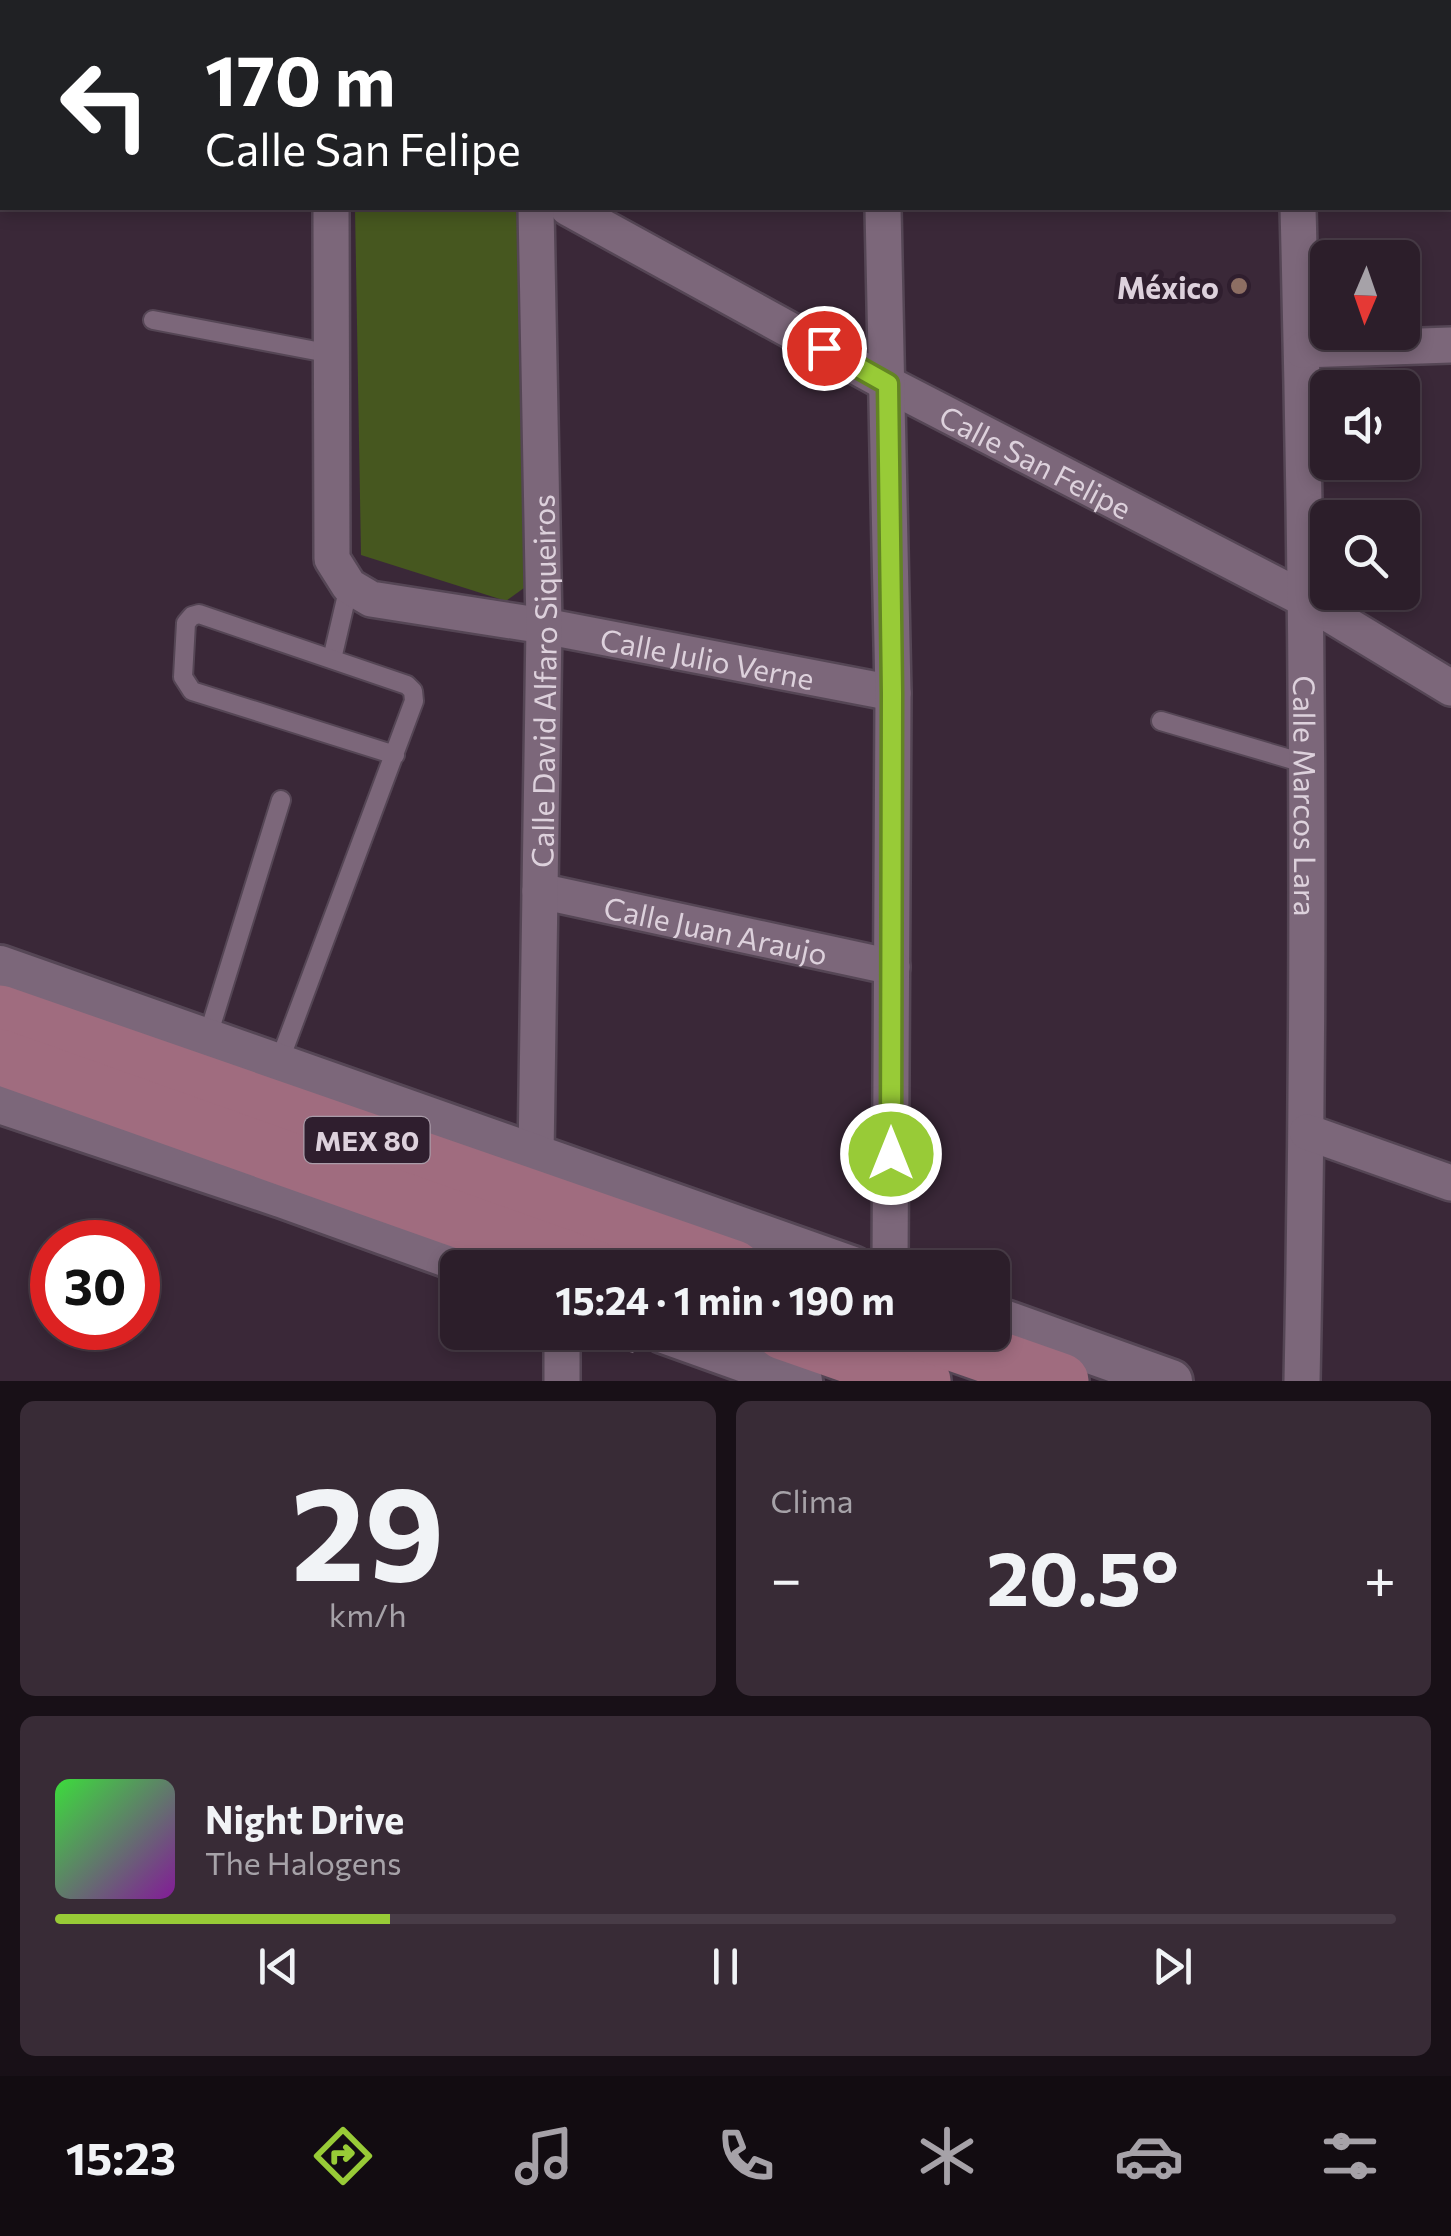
<!DOCTYPE html>
<html lang="es">
<meta charset="utf-8">
<style>
body{margin:0;font-family:Commissioner,sans-serif;background:#382b36;color:#f1f3f6;height:100vh;display:flex;flex-direction:column;font-size:38px;white-space:nowrap}
*{box-sizing:border-box;margin:0}
p{font-size:32px;color:#a6a2a8}
.icon{flex:none;width:55px;height:55px;fill:none;stroke:currentColor;stroke-width:2;stroke-linecap:round;stroke-linejoin:round}
.map{position:relative;height:1381px;overflow:hidden}
.details{display:flex;flex-direction:column;gap:20px;padding:20px;background:#181017;flex:1}
.details>*{flex:none}
.hud{position:absolute;left:0px;top:0px;width:1452px;height:210px;box-shadow:0 5px 15px #0003,0 0 0 2px #483c47;background:#202124;color:#fff;overflow:hidden}
.needle{width:65px;rotate:182deg}
.controls{position:absolute;left:1310px;top:240px;display:grid;gap:20px}
.controls a{display:grid;place-items:center;width:110px;height:110px;border-radius:15px;background:#2c1e2a;box-shadow:0 5px 15px #0003,0 0 0 2px #483c47;font-size:50px}
.speed{position:absolute;left:30px;top:1220px;display:flex;gap:20px;font-size:50px;font-weight:700;text-align:center}
.speed>*{display:grid;place-content:center;width:130px;height:130px;border-radius:50%;background:#2c1e2a;box-shadow:0 5px 15px #0003,0 0 0 2px #483c47;line-height:1}
.speed .limit{border:15px solid #d22;background:#fff;color:#111}
.pin{position:absolute;display:grid;place-items:center;width:85px;height:85px;color:#fff;margin:-42px;border:5px solid #fff;border-radius:50%;box-shadow:0 2px 10px #0007}
.me{position:absolute;width:110px;margin:-55px;rotate:0deg;stroke-linejoin:round;filter:drop-shadow(0 0 8px #0008)}
.turn{display:flex;align-items:center;gap:35px;height:210px;padding:0 40px;font-size:45px}
.turn .icon{width:130px;height:130px;stroke-width:2.5}
.turn b{display:block;font-size:70px;line-height:85px}
.big{font-size:75px;font-weight:700;line-height:1.1}
.details .card{flex:1;display:flex;flex-direction:column;justify-content:center;gap:15px;min-width:0;padding:0 35px;border-radius:15px;background:#382b36}
.details .dial{align-items:center;gap:0}
.dial b{font-size:130px;line-height:1}
.song{display:flex;align-items:center;gap:30px}
.cover{width:120px;height:120px;border-radius:15px;background:linear-gradient(135deg,hsl(120 70% 55%),hsl(290 70% 35%))}
.played{height:10px;border-radius:5px;background:linear-gradient(90deg,#98cb37 25%,#483c47 25%)}
.keys{display:flex;justify-content:space-around;direction:ltr}
.heat{display:flex;justify-content:space-between;align-items:center;font-size:55px;direction:ltr}
.details .tiles{flex:1;display:grid;gap:20px;grid-template-columns:1fr 1fr}
.card:last-child{grid-column:span 2}
.trip{position:absolute;left:440px;top:1250px;width:570px;height:100px;border-radius:15px;background:#2c1e2a;box-shadow:0 5px 15px #0003,0 0 0 2px #483c47;font-weight:700;line-height:100px;text-align:center}
.dock{display:flex;height:160px;justify-content:space-around;align-items:center;background:#120c11;color:#a6a2a8}
.dock .icon{width:70px;height:70px}
.dock .selected{color:#98cb37}
.dock b{font-size:45px;color:#f1f3f6}
.map>svg:first-child{display:block}
.green{fill:#46571f}
.lines{fill:none;stroke-linecap:round;stroke-linejoin:round}
.service-casing{stroke:#554655;stroke-width:22}
.minor-casing{stroke:#554655;stroke-width:40}
.tertiary-casing{stroke:#554655;stroke-width:48}
.primary-casing{stroke:#554655;stroke-width:60}
.path{stroke:#796a78;stroke-width:5;stroke-dasharray:5 5;stroke-linecap:butt}
.service{stroke:#7c677a;stroke-width:18}
.minor{stroke:#7c677a;stroke-width:35}
.tertiary{stroke:#7c677a;stroke-width:42}
.primary{stroke:#a06c7f;stroke-width:55}
.route-casing{stroke:#638424;stroke-width:25}
.route{stroke:#98cb37;stroke-width:18}
.education-dot{fill:#8d6e63;stroke:#2f1e2e;stroke-width:4}
.labels{text-anchor:middle;dominant-baseline:central;stroke-width:10;stroke-linejoin:round;paint-order:stroke}
.shield{fill:#2f1e2e;stroke:#a99ba8;stroke-width:2.5}
.shield-label{font-size:28px;font-weight:bold;fill:#ddd1dc}
.poi-label{font-size:30px;font-weight:bold;fill:#ddd1dc;stroke:#2f1e2e;text-anchor:end}
.street-label{font-size:30px;fill:#ddd1dc;stroke:#2f1e2e}
</style>
<div class="map">
<svg width="1451" height="1381" viewBox="0 0 1451 1381">
<rect width="100%" height="100%" fill="#3a2838"/>
<polygon class="green" points="355,208 517,208 524,588 506,601 361,555"/>
<g class="lines">
<defs>
<g id="service">
<polyline points="153,320 332,354"/>
<polyline points="332,659 349,586"/>
<polyline points="1161,721 1307,764"/>
<polyline points="207,1039 281,800"/>
<polyline points="278,1065 414,701 413,691 407,685 199,614 192,616 186,623 183,677 192,691 395,755"/>
</g>
<g id="minor">
<polyline points="1292,0 1292,2"/>
<polyline points="330,2 330,0"/>
<polyline points="536,2 536,0"/>
<polyline points="883,2 883,0"/>
<polyline points="1450,113 1451,113"/>
<path id="s1" d="M331 208 332 559 349 586 371 599 544 626 893 693"/>
<path id="s2" d="M568 208 888 384 1306 600 1451 688"/>
<polyline points="883,208 893,693 890,1268"/>
<path id="s3" d="M1298 208C1308 599 1310 990 1302 1381"/>
<polyline points="1302,350 1451,345"/>
<path id="s4" d="M540 891 892 967"/>
<polyline points="1307,1132 1451,1183"/>
<path id="s5" d="M536 1156 544 626 536 208"/>
<polyline points="562,1332 562,1381"/>
</g>
<g id="tertiary">
<polyline points="0,967 853,1268"/>
<polyline points="0,1102 281,1196 481,1268"/>
<polyline points="992,1317 1171,1381"/>
<polyline points="664,1332 801,1381"/>
</g>
<g id="primary">
<polyline points="0,1013 734,1268"/>
<polyline points="0,1057 594,1268"/>
<polyline points="783,1332 923,1381"/>
<polyline points="921,1332 1061,1381"/>
</g>
</defs>
<use href="#service" class="service-casing"/>
<use href="#minor" class="minor-casing"/>
<use href="#tertiary" class="tertiary-casing"/>
<use href="#primary" class="primary-casing"/>
<polyline class="path" points="592,1336 634,1351"/>
<use href="#service" class="service"/>
<use href="#minor" class="minor"/>
<use href="#tertiary" class="tertiary"/>
<use href="#primary" class="primary"/>
</g>
<g class="lines">
<defs>
<polyline id="route" points="824,348 888,384 892,693 891,1154"/>
</defs>
<use href="#route" class="route-casing"/>
<use href="#route" class="route"/>
</g>
<circle class="education-dot" cx="1239" cy="286" r="10"/>
<g class="labels">
<rect class="shield" x="304.5" y="1117" width="125" height="46" rx="8"/>
<g class="shield-label">
<text x="367" y="1140">MEX 80</text>
</g>
<g class="poi-label">
<text x="1219" y="286">México</text>
</g>
<g class="street-label">
<text stroke="none"><textPath href="#s2" startOffset="532">Calle San Felipe</textPath></text>
<text stroke="none"><textPath href="#s1" startOffset="750">Calle Julio Verne</textPath></text>
<text stroke="none"><textPath href="#s5" startOffset="475">Calle David Alfaro Siqueiros</textPath></text>
<text stroke="none"><textPath href="#s3" startOffset="588">Calle Marcos Lara</textPath></text>
<text stroke="none"><textPath href="#s4" startOffset="180">Calle Juan Araujo</textPath></text>
</g>
</g>
</svg>
<div class="controls">
<a><svg class="needle" viewBox="-14 -14 28 28"><path d="M0-13l5 13h-10z" fill="#e53935"/><path d="M0 13l5-13h-10z" fill="#a6a2a8"/></svg></a>
<a><svg class="icon" aria-label="sound" viewBox="0 0 24 24"><path d="M4 9h4l5-4v14l-5-4H4zM17 9q2 3 0 6"/></svg></a>
<a><svg class="icon" aria-label="search" viewBox="0 0 24 24"><circle cx="10" cy="10" r="6"/><path d="M15 15l6 6"/></svg></a>
</div>
<div class="speed"><div class="limit">30</div></div>
<div class="pin" style="left:824px;top:348px;background:#d93025"><svg class="icon" aria-label="arrive" viewBox="0 0 24 24"><path d="M6 21V4h12l-3 4 3 4H6"/></svg></div>
<svg class="me" style="left:891px;top:1154px" viewBox="-20 -20 40 40"><circle r="17" fill="#98cb37" stroke="#fff" stroke-width="3"/><path d="M0-11L8 9 0 5-8 9z" fill="#fff"/></svg>
<div class="trip">15:24 · 1 min · 190 m</div>
<div class="hud">
<div class="turn"><svg class="icon" aria-label="left" viewBox="0 0 24 24"><path d="M17 20v-9H6M10 6l-5 5 5 5"/></svg><div><b>170 m</b>Calle San Felipe</div></div>
</div>
</div>
<section class="details">
<div class="tiles">
<div class="card dial"><b>29</b><p>km/h</p></div>
<div class="card"><p>Clima</p>
<div class="heat"><a>−</a><b class="big">20.5°</b><a>+</a></div>
</div>
<div class="card">
<div class="song"><i class="cover"></i><div><b>Night Drive</b><p>The Halogens</p></div></div>
<div class="played"></div>
<div class="keys"><svg class="icon" aria-label="previous" viewBox="0 0 24 24"><path d="M18 5L8 12l10 7zM5 5v14"/></svg><svg class="icon" aria-label="pause" viewBox="0 0 24 24"><path d="M8 5v14M16 5v14"/></svg><svg class="icon" aria-label="next" viewBox="0 0 24 24"><path d="M6 5l10 7-10 7zM19 5v14"/></svg></div>
</div>
</div>
</section>
<nav class="dock">
<b>15:23</b>
<svg class="icon selected" aria-label="directions" viewBox="0 0 24 24"><path d="M12 3l9 9-9 9-9-9zM9 14v-3h6M13 9l2 2-2 2"/></svg>
<svg class="icon" aria-label="music" viewBox="0 0 24 24"><path d="M9 18V5l10-2v13"/><circle cx="6" cy="18" r="3"/><circle cx="16" cy="16" r="3"/></svg>
<svg class="icon" aria-label="phone" viewBox="0 0 24 24"><path d="M5 4h4l2 5-3 2q2 4 5 5l2-3 5 2v4C11 20 4 13 5 4z"/></svg>
<svg class="icon" aria-label="climate" viewBox="0 0 24 24"><path d="M12 3v18M4 7l16 10M4 17L20 7"/></svg>
<svg class="icon" aria-label="car" viewBox="0 0 24 24"><path d="M5 17H2v-5l4-1 3-4h7l3 4 3 1v5h-3M9 17h6M6 11h13"/><circle cx="7" cy="17" r="2"/><circle cx="17" cy="17" r="2"/></svg>
<svg class="icon" aria-label="filters" viewBox="0 0 24 24"><path d="M4 7h16M4 17h16"/><circle cx="9" cy="7" r="2"/><circle cx="15" cy="17" r="2"/></svg>
</nav>
